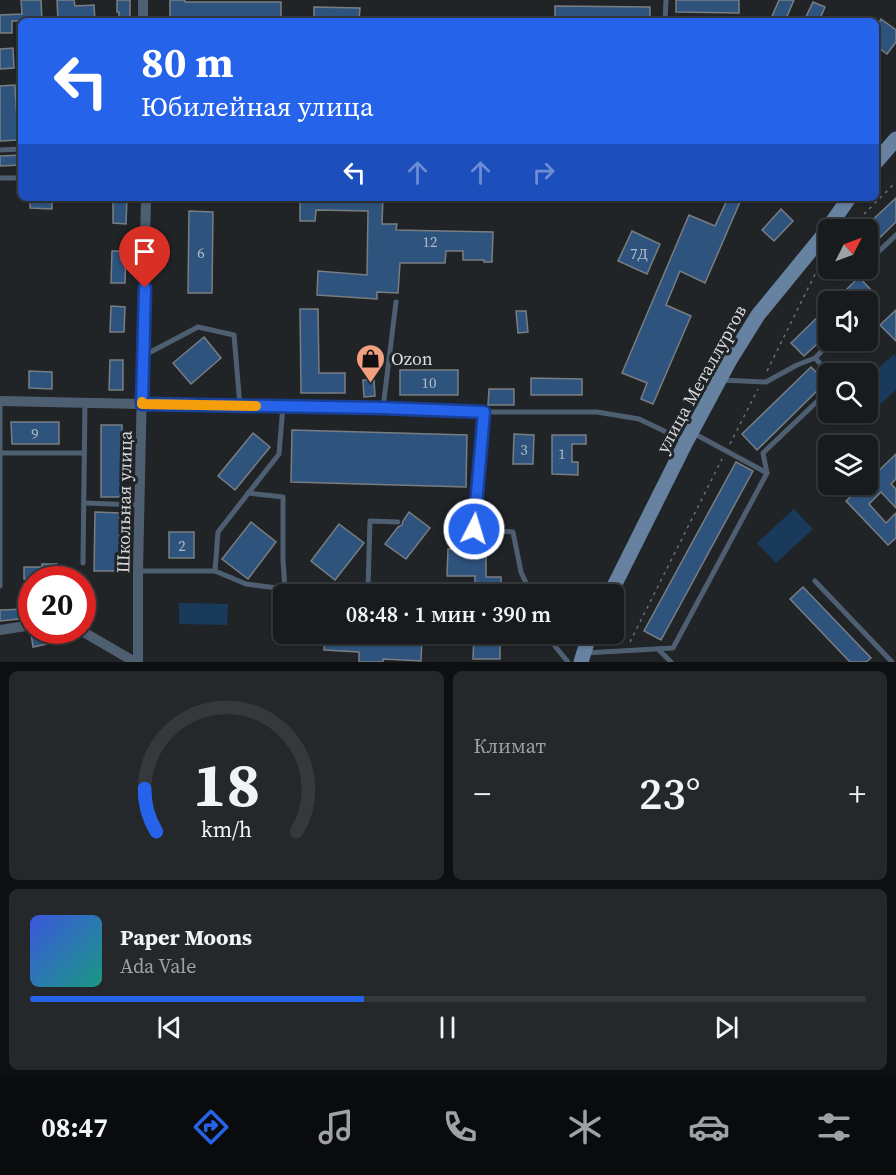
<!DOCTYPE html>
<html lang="ru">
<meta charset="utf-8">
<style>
body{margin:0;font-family:"Source Serif 4",serif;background:#25282a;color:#f1f3f6;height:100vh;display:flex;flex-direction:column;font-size:22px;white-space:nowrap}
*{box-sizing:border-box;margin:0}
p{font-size:20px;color:#9fa1a4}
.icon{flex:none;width:33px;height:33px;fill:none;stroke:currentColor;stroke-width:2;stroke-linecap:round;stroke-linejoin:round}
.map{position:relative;height:662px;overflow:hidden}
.sheet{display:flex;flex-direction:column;gap:9px;padding:9px;background:#0d0f10;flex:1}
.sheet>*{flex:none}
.hud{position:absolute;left:18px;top:18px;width:861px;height:183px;border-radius:9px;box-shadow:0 2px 4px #0004,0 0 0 2px #36393b;background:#2563eb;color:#fff;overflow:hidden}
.needle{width:39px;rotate:48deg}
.controls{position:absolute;left:818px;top:219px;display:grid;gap:12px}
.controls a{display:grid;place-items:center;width:60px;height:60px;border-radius:9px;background:#181b1d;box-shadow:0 2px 4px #0004,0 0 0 2px #36393b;font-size:30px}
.speed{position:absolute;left:18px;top:566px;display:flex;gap:12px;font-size:30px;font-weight:700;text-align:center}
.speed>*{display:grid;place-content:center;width:78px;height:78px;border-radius:50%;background:#181b1d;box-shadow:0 2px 4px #0004,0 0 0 2px #36393b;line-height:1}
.speed .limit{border:9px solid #d22;background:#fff;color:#111}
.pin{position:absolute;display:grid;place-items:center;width:51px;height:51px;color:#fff;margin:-62px -26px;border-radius:50% 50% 50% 0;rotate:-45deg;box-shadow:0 0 6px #0007}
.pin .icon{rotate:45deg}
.me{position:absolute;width:66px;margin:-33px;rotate:5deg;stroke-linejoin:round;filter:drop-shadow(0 0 4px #0008)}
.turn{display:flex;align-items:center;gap:21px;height:126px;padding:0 24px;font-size:27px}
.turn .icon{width:78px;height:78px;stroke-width:2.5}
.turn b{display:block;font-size:42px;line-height:51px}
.lanes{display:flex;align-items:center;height:57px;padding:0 24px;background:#0003;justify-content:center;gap:30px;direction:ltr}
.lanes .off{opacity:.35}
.big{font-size:45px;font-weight:600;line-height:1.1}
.sheet .tile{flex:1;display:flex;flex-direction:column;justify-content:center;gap:9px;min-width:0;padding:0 21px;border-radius:9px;background:#25282a}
.sheet .dial{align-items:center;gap:0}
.dial svg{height:156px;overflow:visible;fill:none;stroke:#36393b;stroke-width:7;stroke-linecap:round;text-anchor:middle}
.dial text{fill:#f1f3f6;stroke:none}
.song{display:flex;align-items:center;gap:18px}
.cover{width:72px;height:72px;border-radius:9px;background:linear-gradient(135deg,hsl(230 70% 55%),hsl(170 70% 35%))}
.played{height:6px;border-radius:3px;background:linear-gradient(90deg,#2563eb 40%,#36393b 40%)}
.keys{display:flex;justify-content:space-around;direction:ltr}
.heat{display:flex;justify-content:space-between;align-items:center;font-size:33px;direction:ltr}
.sheet .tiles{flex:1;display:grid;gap:9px;grid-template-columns:1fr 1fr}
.tile:last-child{grid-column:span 2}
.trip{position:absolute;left:273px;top:584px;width:351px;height:60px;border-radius:9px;background:#181b1d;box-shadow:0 2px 4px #0004,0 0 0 2px #36393b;font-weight:600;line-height:60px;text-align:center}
.menu{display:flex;height:96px;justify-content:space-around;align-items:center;background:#0a0b0c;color:#9fa1a4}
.menu .icon{width:42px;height:42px}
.menu .active{color:#2563eb}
.menu b{font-size:27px;color:#f1f3f6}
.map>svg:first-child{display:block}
.green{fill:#1a3a5c}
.building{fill:#2e547e;stroke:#797d82;stroke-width:1.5}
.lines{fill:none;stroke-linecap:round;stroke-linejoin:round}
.path{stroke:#6c6f72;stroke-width:1.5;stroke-dasharray:3 4.5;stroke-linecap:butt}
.lane{stroke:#4f5f72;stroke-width:5}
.street{stroke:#4f5f72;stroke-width:10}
.secondary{stroke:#6781a0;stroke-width:15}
.route-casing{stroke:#184099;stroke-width:15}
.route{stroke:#2563eb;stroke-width:10}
.slow{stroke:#f59e0b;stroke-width:10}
.labels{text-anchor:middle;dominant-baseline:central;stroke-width:6;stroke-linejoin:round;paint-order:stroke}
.number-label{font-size:15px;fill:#aeb9c5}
.poi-label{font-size:18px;fill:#d9dbdd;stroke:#202427;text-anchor:start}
.street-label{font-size:18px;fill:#d9dbdd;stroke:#202427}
</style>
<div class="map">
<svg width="896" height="662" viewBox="0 0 896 662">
<rect width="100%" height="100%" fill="#202427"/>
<g class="green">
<polygon points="894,354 896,357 896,390 876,408 867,398 867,379"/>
<polygon points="794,509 813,529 776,563 757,543"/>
<polygon points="179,603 228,604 227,625 179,624"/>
</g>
<g class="building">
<polygon points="21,0 41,0 42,21 12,21 12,33 0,33 0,15 22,14"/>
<polygon points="57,0 74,0 75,6 94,5 95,21 58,21"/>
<polygon points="117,0 130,0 130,21 119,21 119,12 117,12"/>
<polygon points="170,0 185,0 185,2 281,2 281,21 170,21"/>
<polygon points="676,0 739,0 739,13 676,12"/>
<polygon points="779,0 794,0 785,21 770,21"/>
<polygon points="813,2 825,7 819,21 804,21"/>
<polygon points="555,6 650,7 650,21 555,21"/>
<polygon points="314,7 360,8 359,21 314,21"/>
<polygon points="881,19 896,30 896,42 887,54 876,46 876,27"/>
<polygon points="13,48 14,68 0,69 0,49"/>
<polygon points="15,85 18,140 0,141 0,86"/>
<polygon points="21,155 21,165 0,166 0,156"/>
<polygon points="30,198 52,198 52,209 30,208"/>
<polygon points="113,198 127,198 126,224 113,223"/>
<polygon points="300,198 383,198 382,224 397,224 396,230 493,232 492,262 484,262 484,260 463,260 463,251 446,251 445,263 400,263 398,293 377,292 377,299 317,295 318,271 367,275 368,211 316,210 315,221 300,221"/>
<polygon points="728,198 740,202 705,283 680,271 666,305 691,316 653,404 641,399 647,383 622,373 689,215 715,226"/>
<polygon points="896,198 896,222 867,250 867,225"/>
<polygon points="781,209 793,221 774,241 762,230"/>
<polygon points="189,211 213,212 212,293 188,293"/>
<polygon points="632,231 660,244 647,274 618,261"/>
<polygon points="112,251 126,251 125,283 111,283"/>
<polygon points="859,277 872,291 861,302 834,302"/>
<polygon points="111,306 125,307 124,332 110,332"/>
<polygon points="828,307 828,334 804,356 791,343"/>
<polygon points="300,309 318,309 319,373 345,373 345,393 301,393"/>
<polygon points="896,310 896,341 880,325"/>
<polygon points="516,311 526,311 528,332 518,333"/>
<polygon points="204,337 221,358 191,384 173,363"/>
<polygon points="110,360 123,360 123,390 109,390"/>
<polygon points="811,367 826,382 757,450 742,434"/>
<rect x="400" y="370" width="58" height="25"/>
<polygon points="29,371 52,372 52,389 29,388"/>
<polygon points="531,378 582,379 582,395 531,395"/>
<polygon points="363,380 374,380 375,396 364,397"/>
<polygon points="489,389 514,389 514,405 488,405"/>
<polygon points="11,422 59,422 59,444 12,444"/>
<polygon points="101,425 122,425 121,497 101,497"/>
<polygon points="292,430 467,435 466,487 291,482"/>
<polygon points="253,433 270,447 235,490 218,476"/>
<polygon points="514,434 534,435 533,464 513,464"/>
<polygon points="552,435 586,435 586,444 572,444 572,462 578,462 578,475 552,474"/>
<polygon points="896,454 896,479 891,484 896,489 896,508 881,492 869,504 886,523 896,513 896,538 888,545 846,501 864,484 867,484 867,482"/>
<polygon points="736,462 753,471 661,640 644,631"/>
<polygon points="95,512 120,513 119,571 94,571"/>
<polygon points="409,512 430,528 406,559 385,544 398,527 402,525 403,521"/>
<polygon points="251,522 276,542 248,579 222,559"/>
<polygon points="339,524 364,543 335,580 311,561"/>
<rect x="169" y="532" width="25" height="26"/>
<polygon points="448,549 486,550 486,577 501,577 501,594 475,594 475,576 447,576"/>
<polygon points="42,564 57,564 57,579 24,579 24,567 42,567"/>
<polygon points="803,587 871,658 866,662 850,662 790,599"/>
<polygon points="27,609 28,618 0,621 0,610"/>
<polygon points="39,630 49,630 52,643 33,647 31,633"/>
<polygon points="325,633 422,636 421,661 383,659 383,662 359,662 359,652 324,650"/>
<polygon points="474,633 500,633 500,659 473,659"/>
</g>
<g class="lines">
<g class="path">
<polyline points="848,230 896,182"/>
<polyline points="767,371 826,252"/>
<polyline points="730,444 758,389"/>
<polyline points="630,642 722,459"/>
</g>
<g class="lane">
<polyline points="665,21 666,0"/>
<polyline points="0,150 21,149"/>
<polyline points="0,178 21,178"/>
<polyline points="872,258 896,235"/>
<polyline points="867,308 876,299"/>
<polyline points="143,356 198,327 234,335 240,406"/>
<polyline points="815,358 830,374"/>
<polyline points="721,380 766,382 797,365 815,358 833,340"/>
<polyline points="0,401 0,453 84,453"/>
<polyline points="142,404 383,408 484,412 597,412 639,419 685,441"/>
<polyline points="383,408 396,302"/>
<polyline points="484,412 474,529 513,532 521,572 531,594"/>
<polyline points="693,433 767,473"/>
<polyline points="84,503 139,505"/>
<polyline points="83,563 85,402"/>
<polyline points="138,571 215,571 218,532 279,454 283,406"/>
<polyline points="215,571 246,584 285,589 283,560 283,497 248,493"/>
<polyline points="815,581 892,662"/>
<polyline points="0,586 0,453"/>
<polyline points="285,589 368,587 370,521 398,522"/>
<polyline points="549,633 554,645 568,662"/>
<polyline points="658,649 671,662"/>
<polyline points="585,653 673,648 767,473 763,453 828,391"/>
</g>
<g class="street">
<polyline points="143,0 143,21"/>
<polyline points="0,401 142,404"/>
<polyline points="0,630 32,625"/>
<polyline points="80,630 135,662"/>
<polyline points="138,662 138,571 146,198"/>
</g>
<g class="secondary">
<polyline points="876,162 896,139"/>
<polyline points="610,594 686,442 730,360 758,315 821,238 849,198"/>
<polyline points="581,662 590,633"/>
</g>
</g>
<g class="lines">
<defs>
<polyline id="route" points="145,288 142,404 383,408 484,412 474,529"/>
</defs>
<use href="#route" class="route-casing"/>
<use href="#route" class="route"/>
<polyline class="slow" points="142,402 142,404 256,406"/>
</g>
<defs>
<symbol id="shop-pin" viewBox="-11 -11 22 30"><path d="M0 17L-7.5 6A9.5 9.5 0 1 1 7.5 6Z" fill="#f2a080" stroke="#202427"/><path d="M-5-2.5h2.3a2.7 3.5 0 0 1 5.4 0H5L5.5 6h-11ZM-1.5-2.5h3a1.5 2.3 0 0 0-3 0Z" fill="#111"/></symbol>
</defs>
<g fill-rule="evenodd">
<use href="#shop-pin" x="354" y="342" width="33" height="45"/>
</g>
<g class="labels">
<g class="number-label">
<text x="430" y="241">12</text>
<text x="201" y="252">6</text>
<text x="639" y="253">7Д</text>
<text x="429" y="382">10</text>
<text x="35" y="433">9</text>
<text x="524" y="449">3</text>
<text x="562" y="453">1</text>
<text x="182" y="545">2</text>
</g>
<g class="poi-label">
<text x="391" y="358">Ozon</text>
</g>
<g class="street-label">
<text transform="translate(701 379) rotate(-61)">улица Металлургов</text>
<text transform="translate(124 502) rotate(-89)">Школьная улица</text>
</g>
</g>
</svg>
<div class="controls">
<a><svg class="needle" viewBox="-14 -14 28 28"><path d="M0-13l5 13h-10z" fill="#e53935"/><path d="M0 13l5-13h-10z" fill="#9fa1a4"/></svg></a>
<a><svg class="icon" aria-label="sound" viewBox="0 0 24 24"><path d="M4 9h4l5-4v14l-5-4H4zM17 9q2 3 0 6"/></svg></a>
<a><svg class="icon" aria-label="search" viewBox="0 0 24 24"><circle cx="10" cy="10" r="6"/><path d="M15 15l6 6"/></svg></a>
<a><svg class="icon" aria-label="layers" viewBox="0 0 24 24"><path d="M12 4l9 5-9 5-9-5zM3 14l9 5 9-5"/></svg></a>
</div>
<div class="speed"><div class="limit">20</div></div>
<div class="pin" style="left:145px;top:288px;background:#d93025"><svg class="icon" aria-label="arrive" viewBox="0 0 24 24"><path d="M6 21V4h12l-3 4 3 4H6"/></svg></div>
<svg class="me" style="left:474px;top:529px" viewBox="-20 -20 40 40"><circle r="17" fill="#2563eb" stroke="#fff" stroke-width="3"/><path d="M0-11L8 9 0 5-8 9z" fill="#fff"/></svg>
<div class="trip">08:48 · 1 мин · 390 m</div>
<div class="hud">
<div class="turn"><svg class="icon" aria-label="left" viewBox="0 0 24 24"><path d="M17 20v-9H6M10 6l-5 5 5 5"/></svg><div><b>80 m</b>Юбилейная улица</div></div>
<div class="lanes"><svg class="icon" aria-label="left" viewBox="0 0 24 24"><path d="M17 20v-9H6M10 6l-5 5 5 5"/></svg><svg class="icon off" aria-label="ahead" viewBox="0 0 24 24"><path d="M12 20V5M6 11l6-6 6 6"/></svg><svg class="icon off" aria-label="ahead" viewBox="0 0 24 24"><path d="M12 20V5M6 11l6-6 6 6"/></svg><svg class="icon off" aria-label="right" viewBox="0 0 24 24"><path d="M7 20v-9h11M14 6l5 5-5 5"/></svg></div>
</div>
</div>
<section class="sheet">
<div class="tiles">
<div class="tile dial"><svg viewBox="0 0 100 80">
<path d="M14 69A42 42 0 1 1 86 69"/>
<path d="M14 69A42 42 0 0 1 8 47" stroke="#2563eb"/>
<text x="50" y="56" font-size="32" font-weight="700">18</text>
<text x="50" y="72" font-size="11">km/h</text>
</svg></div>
<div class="tile"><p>Климат</p>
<div class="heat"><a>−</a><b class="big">23°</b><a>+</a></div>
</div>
<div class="tile">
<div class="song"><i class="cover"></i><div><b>Paper Moons</b><p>Ada Vale</p></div></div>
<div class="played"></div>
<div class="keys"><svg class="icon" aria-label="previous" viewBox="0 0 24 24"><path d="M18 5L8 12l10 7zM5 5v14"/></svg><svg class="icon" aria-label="pause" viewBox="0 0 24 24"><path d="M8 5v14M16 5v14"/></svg><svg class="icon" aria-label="next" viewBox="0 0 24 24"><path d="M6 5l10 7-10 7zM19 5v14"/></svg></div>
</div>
</div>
</section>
<nav class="menu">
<b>08:47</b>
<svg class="icon active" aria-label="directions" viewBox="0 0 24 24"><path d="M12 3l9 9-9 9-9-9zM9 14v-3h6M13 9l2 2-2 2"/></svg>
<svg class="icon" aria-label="music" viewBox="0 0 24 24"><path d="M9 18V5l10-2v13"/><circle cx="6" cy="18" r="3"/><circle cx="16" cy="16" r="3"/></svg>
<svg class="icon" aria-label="phone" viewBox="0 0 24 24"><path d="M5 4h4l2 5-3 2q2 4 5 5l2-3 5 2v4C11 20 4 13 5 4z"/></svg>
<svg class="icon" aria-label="climate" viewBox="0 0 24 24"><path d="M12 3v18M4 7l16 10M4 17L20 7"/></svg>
<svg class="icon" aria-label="car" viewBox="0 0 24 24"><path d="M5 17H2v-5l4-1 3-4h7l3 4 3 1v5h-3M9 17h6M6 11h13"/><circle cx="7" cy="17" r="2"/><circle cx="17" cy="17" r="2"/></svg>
<svg class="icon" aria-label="filters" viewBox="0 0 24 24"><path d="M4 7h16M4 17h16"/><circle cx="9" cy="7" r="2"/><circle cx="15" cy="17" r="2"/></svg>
</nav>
